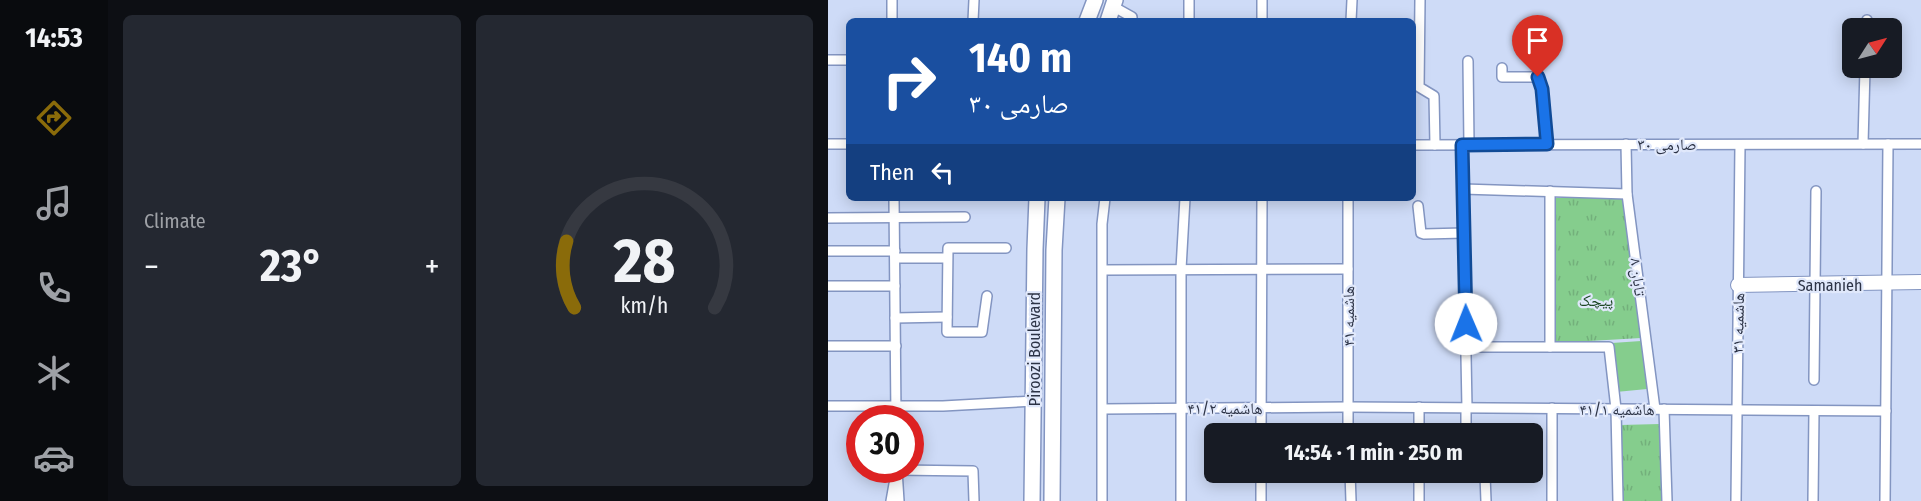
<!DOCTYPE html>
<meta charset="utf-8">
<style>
body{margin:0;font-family:"Fira Sans Condensed","Noto Naskh Arabic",sans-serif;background:#242831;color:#f1f3f6;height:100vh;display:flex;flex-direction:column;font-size:22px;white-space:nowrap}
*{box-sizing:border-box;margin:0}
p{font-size:20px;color:#9ea1a6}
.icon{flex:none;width:33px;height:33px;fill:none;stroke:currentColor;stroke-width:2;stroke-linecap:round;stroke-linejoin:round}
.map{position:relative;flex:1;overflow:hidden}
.details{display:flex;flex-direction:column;gap:15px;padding:15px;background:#0d0f14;width:720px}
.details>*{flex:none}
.top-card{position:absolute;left:18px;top:18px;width:570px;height:183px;border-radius:9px;box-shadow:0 3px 15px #0003;background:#1a4fa0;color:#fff;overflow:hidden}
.needle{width:39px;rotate:54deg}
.fabs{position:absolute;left:1014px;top:18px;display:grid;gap:12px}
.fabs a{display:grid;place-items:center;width:60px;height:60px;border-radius:9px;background:#171b24;box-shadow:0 3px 15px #0003;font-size:30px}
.speed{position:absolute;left:18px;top:405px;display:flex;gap:12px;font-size:30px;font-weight:700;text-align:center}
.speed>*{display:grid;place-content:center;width:78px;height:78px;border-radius:50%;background:#171b24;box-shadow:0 3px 15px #0003;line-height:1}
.speed .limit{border:9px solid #d22;background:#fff;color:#111}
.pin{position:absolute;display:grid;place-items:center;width:51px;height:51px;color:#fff;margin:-62px -26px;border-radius:50% 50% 50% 0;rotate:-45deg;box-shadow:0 0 6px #0007}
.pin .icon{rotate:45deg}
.me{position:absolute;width:66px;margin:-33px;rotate:359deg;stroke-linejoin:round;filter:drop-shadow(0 0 4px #0008)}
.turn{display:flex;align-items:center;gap:21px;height:126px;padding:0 24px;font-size:27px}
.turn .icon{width:78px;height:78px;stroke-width:2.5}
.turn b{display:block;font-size:42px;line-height:51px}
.then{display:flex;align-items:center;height:57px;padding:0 24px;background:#0003;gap:12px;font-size:22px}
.big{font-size:45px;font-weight:700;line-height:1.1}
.details .tile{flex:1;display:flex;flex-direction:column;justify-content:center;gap:9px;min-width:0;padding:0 21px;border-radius:9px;background:#242831}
.details .dial{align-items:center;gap:0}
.dial svg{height:156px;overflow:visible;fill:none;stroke:#363941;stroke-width:7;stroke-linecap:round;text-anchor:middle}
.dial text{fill:#f1f3f6;stroke:none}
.heat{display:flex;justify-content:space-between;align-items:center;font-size:33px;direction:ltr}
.details .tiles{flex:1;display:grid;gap:15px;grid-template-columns:repeat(2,1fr)}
.trip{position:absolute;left:376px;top:423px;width:339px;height:60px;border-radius:9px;background:#171b24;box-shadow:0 3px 15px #0003;font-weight:700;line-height:60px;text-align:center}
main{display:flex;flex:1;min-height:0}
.tab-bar{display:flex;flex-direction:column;width:108px;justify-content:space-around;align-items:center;background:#090b0e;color:#9ea1a6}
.tab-bar .icon{width:42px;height:42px}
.tab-bar .active{color:#8a6b0a}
.tab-bar b{font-size:27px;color:#f1f3f6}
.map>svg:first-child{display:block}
.grass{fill:url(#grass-tufts)}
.pitch{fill:#85cd8d}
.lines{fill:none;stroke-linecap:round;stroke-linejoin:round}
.street-casing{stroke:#8395c1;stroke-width:12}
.secondary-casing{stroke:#8395c1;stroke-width:16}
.primary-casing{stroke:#8395c1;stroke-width:18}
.street{stroke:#fff;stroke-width:9}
.secondary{stroke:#fff;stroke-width:14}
.primary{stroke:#fff;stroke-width:15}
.route-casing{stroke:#114b97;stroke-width:15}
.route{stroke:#1a73e8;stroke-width:10}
.labels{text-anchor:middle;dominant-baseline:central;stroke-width:4.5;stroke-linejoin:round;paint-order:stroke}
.street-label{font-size:16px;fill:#2c3346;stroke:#e0e8fb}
.park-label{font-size:16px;fill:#1c4623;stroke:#e0e8fb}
</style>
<main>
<nav class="tab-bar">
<b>14:53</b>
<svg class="icon active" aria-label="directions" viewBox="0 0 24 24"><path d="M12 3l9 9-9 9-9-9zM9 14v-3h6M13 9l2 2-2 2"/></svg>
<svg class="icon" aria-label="music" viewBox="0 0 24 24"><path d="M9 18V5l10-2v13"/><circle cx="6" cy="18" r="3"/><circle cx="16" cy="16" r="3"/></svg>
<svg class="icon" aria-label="phone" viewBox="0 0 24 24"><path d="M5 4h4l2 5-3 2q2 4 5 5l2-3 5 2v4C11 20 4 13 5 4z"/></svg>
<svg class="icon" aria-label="climate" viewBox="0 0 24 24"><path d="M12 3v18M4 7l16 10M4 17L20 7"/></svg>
<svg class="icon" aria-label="car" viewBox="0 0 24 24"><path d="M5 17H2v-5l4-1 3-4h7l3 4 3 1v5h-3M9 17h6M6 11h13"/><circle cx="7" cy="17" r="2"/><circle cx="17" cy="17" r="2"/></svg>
</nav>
<section class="details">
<div class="tiles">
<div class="tile"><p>Climate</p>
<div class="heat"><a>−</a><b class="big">23°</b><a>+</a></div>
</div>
<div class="tile dial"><svg viewBox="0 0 100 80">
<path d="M14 69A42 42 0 1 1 86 69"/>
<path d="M14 69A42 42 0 0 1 10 35" stroke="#8a6b0a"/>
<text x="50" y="56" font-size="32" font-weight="700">28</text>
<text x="50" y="72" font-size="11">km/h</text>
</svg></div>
</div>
</section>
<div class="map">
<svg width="1093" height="501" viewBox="0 0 1093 501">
<defs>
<pattern id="grass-tufts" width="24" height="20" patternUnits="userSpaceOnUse" patternTransform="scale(1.5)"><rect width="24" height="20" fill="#85cd8d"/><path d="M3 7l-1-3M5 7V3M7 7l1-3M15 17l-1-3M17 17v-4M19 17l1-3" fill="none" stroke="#73b07b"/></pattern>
</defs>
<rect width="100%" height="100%" fill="#cedbf7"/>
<g class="grass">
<polygon points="727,198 796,198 813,338 727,343"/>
<polygon points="832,424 834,501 794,501 792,425"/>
</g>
<polygon class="pitch" points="813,341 819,389 788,392 784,343"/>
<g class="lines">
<defs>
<g id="street">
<polyline points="64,0 64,21"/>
<polyline points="592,0 591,87 606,96 607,145"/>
<polyline points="286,7 304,17 304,21"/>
<polyline points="145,21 146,0"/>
<polyline points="361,21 361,0"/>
<polyline points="434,21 434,0"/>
<polyline points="523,21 524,0"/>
<polyline points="1039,28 1039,20"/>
<polyline points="0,60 21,60"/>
<polyline points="640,61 641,145"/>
<polyline points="674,68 674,77 710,77 714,89 719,144"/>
<polyline points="0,144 21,144"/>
<polyline points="798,144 799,194 827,409"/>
<polyline points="1035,144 1037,68"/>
<polyline points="585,145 1093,144"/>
<polyline points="634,145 639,408"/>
<polyline points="635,189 799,194"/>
<polyline points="722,191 722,347"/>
<polyline points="66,198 68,418"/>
<polyline points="520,198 520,434"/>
<polyline points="590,206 593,233 596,234 636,233"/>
<polyline points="0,218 137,217"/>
<polyline points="0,251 67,251"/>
<polyline points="67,258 119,258"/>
<polyline points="275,270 520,269"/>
<polyline points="0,286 67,286"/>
<polyline points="159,296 154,332 119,332 120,248 178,248"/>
<polyline points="67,318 119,317"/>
<polyline points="0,346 68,346"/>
<polyline points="638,347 781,347 788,409 790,501"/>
<polyline points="986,380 988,191"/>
<polyline points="0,406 115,406 206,401"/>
<polyline points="638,408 638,434"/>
<polyline points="724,408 724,501"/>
<polyline points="275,409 519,407 1058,411"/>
<polyline points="836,409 839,501"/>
<polyline points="433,434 434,198"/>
<polyline points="591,434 591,407"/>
<polyline points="69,470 145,471 146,501"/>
<polyline points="69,470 71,501"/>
<polyline points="522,472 523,501"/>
<polyline points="657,475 658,501"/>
<polyline points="63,501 66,484"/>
<polyline points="274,501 274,224 277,198"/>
<polyline points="353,501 353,269 357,198"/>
<polyline points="433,501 433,472"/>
<polyline points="591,501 591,472"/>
<polyline points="908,501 912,145"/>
<polyline points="985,501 986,411"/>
<polyline points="1057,501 1060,144"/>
</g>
<polyline id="secondary" points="910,285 1093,282"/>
<g id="primary">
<polyline points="259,21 267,0"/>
<polyline points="280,21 287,0"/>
<polyline points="204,501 207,249 209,198"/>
<polyline points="224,501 226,250 229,198"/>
</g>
</defs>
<use href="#street" class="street-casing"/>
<use href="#secondary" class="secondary-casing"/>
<use href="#primary" class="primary-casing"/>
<use href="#street" class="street"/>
<use href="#secondary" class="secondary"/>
<use href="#primary" class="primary"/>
</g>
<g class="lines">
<defs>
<polyline id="route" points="638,324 634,145 719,144 714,89 710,77"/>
</defs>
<use href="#route" class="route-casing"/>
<use href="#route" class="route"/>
</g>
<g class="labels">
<g class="street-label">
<text x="839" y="144">صارمی ۳۰</text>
<text transform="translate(810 277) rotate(83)">تابان ۸</text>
<text x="1002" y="285">Samanieh</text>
<text transform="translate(520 316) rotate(-90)">هاشمیه ۴۱</text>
<text transform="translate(910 323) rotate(-89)">هاشمیه ۳۱</text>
<text transform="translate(206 349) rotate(-90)">Piroozi Boulevard</text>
<text x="397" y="408">هاشمیه ۴۱/۲</text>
<text x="789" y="409">هاشمیه ۴۱/۱</text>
</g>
<g class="park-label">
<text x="768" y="300">پیچک</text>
</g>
</g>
</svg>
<div class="fabs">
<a><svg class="needle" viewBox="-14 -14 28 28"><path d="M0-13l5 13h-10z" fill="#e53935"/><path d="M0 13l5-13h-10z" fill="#9ea1a6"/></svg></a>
</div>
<div class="speed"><div class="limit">30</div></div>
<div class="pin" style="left:710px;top:77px;background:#d93025"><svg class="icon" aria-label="arrive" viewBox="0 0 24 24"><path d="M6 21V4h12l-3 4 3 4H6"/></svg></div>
<svg class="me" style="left:638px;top:324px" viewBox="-20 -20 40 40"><circle r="19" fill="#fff"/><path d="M0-13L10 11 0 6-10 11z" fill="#1a73e8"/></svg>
<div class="trip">14:54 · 1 min · 250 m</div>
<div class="top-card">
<div class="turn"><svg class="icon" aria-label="right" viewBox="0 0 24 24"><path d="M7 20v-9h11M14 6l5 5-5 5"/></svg><div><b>140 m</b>صارمی ۳۰</div></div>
<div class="then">Then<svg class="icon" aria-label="left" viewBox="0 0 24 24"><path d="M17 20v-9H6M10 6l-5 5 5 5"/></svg></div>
</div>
</div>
</main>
